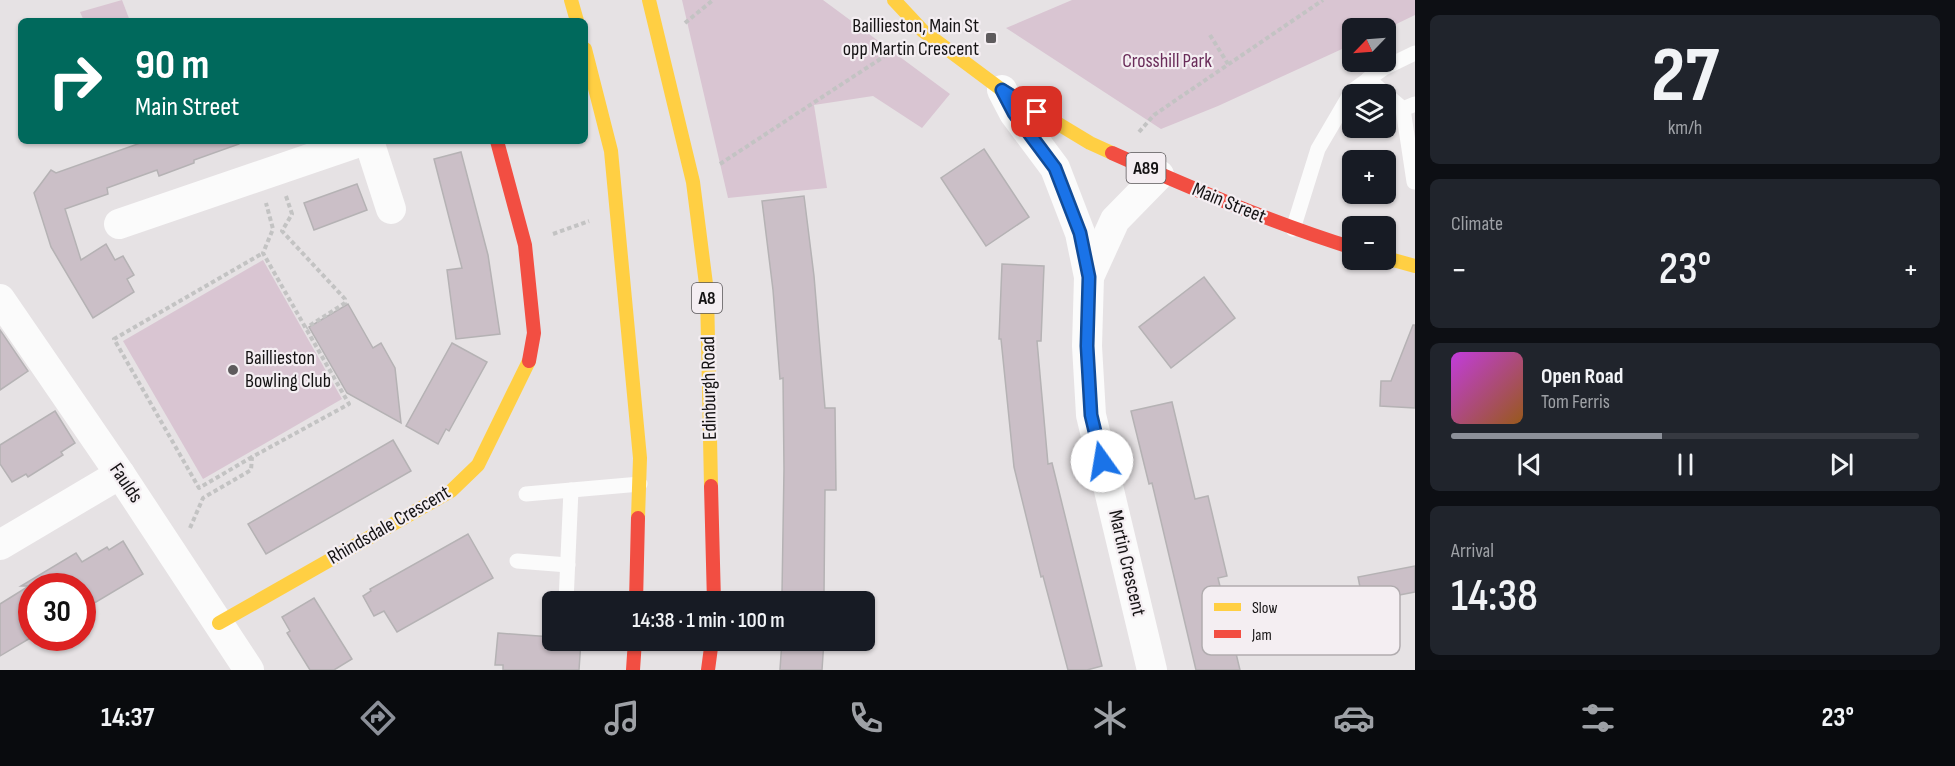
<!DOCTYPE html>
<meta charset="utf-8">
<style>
body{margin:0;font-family:"Sofia Sans Condensed",sans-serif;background:#20242c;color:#f1f3f6;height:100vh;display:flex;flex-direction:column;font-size:22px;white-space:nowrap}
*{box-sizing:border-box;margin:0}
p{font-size:20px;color:#9ea1a6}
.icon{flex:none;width:33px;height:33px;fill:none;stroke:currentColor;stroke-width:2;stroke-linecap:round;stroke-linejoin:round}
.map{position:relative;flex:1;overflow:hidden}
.side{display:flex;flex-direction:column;gap:15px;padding:15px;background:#0d0f14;width:540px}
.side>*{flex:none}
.banner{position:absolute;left:18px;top:18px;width:570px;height:126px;border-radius:9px;box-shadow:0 2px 4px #0004;background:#00695c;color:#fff;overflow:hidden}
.needle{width:39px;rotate:245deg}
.controls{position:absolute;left:1342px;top:18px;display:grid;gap:12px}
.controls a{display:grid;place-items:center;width:54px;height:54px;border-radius:9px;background:#171b24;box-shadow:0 2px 4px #0004;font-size:30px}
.speed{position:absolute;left:18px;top:573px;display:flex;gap:12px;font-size:30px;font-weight:700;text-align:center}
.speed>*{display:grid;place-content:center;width:78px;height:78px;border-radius:50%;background:#171b24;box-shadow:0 2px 4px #0004;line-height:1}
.speed .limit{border:9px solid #d22;background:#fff;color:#111}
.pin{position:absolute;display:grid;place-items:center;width:51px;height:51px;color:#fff;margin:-26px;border-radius:12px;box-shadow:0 3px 9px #0006}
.me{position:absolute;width:66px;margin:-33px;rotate:347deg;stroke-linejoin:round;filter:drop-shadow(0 0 4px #0008)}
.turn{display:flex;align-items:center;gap:21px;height:126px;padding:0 18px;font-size:27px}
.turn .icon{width:78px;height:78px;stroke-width:2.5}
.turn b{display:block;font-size:42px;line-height:51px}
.big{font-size:45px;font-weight:600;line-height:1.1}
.side .tile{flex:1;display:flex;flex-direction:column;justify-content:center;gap:9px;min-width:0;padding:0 21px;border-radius:9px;background:#20242c}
.side .dial{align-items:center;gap:0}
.dial b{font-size:78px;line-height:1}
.song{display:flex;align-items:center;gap:18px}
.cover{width:72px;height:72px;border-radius:9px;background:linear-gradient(135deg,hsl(290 70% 55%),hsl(30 70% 35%))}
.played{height:6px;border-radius:3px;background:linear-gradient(90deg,#8c9099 45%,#363941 45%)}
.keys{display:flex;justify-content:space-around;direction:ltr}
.heat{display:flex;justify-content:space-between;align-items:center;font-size:33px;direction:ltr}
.trip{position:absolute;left:542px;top:591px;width:333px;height:60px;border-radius:9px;background:#171b24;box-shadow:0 2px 4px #0004;font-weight:600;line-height:60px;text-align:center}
.menu{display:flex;height:96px;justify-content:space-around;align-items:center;background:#090b0e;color:#9ea1a6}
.menu .icon{width:42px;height:42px}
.menu .selected{color:#8c9099}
.menu b{font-size:27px;color:#f1f3f6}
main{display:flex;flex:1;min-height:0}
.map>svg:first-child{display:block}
.green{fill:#d9c5d2}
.building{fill:#cbbfc7;stroke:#b5b2b4;stroke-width:1.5}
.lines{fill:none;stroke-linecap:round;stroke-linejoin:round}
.path{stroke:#c3c3c3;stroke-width:4;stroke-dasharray:4.5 3;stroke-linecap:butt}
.lane{stroke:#fbfbfb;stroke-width:15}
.street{stroke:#fbfbfb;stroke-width:30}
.slow{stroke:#ffcf43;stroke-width:14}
.jam{stroke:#f24e42;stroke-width:14}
.route-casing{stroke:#114b97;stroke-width:15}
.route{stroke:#1a73e8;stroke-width:10}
.poi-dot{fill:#5e5b5d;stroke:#f4eef2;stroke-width:2}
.labels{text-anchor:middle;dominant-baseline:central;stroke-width:4.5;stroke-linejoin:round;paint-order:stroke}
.shield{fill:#f4eef2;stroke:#585557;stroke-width:1.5}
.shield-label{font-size:18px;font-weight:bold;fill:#151314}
.poi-label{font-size:20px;fill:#151314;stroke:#f4eef2;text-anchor:end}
.park-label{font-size:20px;fill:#6a2d5a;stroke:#f4eef2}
.street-label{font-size:20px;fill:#151314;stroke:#f4eef2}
.key{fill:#f4eef2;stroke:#b1acaf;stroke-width:1.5}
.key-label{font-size:16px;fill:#151314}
</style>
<main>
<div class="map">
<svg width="1415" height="670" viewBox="0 0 1415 670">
<rect width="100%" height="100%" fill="#e6e2e4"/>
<g class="green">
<polygon points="122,0 130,21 84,21 80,12"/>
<polygon points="682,0 823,0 950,94 922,128 873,96 814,105 827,188 728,198"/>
<polygon points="1072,0 1415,0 1415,15 1386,29 1353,28 1353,44 1218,106 1161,129 1006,28"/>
<polygon points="263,260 342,399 203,479 123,341"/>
</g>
<g class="building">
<polygon points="146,141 239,141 239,144 194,160 194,163 159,176 157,170 107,188 108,194 65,209 81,260 106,244 115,260 123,256 134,275 127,279 134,292 93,318 51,247 34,193 51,170 56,173"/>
<polygon points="984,149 1029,217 986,246 941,178"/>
<polygon points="461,152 488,255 500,334 456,339 447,270 462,268 434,159"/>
<polygon points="357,184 367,210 314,230 304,203"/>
<polygon points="804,196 814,276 825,408 835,408 836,490 825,490 824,594 782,594 784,469 783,378 780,379 773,290 762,201"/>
<polygon points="1002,264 1044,266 1041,341 1037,341 1048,464 1052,463 1102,666 1087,670 1068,670 1043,576 1041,577 1014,467 1001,339 999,339"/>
<polygon points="1204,277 1235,318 1171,368 1139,327"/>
<polygon points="348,304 373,348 381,343 395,368 401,423 347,393 309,327"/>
<polygon points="1413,325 1415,325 1415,408 1380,406 1381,381 1391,381"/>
<polygon points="0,330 28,371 0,390"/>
<polygon points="452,343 487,362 449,431 446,429 438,444 406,426"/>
<polygon points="1172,402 1195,499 1208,496 1227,576 1218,578 1240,670 1196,670 1152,483 1149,484 1131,411"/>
<polygon points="55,411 75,443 61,452 63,455 28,477 26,474 12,482 0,464 0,445"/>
<polygon points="393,440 411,471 266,554 248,524"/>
<polygon points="468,534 493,578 397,632 384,611 374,616 363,596 371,591 370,589"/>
<polygon points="123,541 143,574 86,608 82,602 82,586 32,586 32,637 0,656 0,604 29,586 21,586 76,553 82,562 107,547 109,550"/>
<polygon points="1415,566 1415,592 1363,602 1358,577"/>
<polygon points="314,598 352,659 334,670 310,670 287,633 290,631 282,617"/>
<polygon points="498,633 552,637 552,640 581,640 579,670 503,670 503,665 495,665"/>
<polygon points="782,640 824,640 822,670 780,670"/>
</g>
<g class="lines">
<g class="path">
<polyline points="685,23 713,0"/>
<polyline points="1210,35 1228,64"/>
<polyline points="1139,132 1154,115 1323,0"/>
<polyline points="720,164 897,48"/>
<polyline points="286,196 292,214 282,231 345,299 345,303 306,328"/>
<polyline points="553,234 589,221"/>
<polyline points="252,457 199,488 114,339 263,253"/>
<polyline points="190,528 203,498 251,470 252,457 349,404 263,253 273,229 266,203"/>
</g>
<g class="lane">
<polyline points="1368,79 1403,109"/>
<polyline points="1414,182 1403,109 1415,104"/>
<polyline points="1293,229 1318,149 1352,91 1384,68 1415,53"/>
<polyline points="526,494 640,484"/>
<polyline points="517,561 568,565"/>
<polyline points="566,602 571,490"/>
</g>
<g class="street">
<polyline points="1002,90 1014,113 1055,168 1080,233 1089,277 1087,346 1091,415 1152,670"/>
<polyline points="369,141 391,209"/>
<polyline points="119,224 362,141"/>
<polyline points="1089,277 1115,220 1159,175"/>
<polyline points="0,299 120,474 249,670"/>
<polyline points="0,545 120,474"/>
</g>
<g class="slow">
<polyline points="571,0 577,21"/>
<polyline points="649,0 693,182 707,292 711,486"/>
<polyline points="894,0 923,31 1002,90 1090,143 1112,153"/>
<polyline points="585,49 611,151 640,458 638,518"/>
<polyline points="1386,258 1415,266"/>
<polyline points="219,623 451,491 478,465 529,361"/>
</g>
<g class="jam">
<polyline points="497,141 525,245 534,333 529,361"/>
<path d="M1112 153C1191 188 1270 222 1353 248"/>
<polyline points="711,486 714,602"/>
<polyline points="636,602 638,518"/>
<polyline points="633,670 635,640"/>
<polyline points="708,670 712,640"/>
</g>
</g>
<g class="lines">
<defs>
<polyline id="route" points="1037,112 1002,90 1014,113 1055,168 1080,233 1089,277 1087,346 1091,415 1102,461"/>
</defs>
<use href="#route" class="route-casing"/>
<use href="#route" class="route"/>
</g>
<g class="poi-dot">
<rect x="985" y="32" width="12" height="12" rx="3"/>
<circle cx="233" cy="370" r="6"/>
</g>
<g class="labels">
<g class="shield">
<rect x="1126.5" y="153" width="39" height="30" rx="4.5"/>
<rect x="692" y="283" width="30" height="30" rx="4.5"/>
</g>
<g class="shield-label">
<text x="1146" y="168">A89</text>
<text x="707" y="298">A8</text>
</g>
<g class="poi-label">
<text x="979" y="26">Baillieston, Main St<tspan x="979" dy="23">opp Martin Crescent</tspan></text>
<text x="245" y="358" text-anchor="start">Baillieston<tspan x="245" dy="23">Bowling Club</tspan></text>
</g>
<g class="park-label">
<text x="1167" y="61">Crosshill Park</text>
</g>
<g class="street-label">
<text transform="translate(1229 203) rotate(22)">Main Street</text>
<text transform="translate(709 388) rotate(-91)">Edinburgh Road</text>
<text transform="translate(126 483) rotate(56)">Faulds</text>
<text transform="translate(389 525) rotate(-30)">Rhindsdale Crescent</text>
<text transform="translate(1127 563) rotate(77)">Martin Crescent</text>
</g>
</g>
<rect x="1202" y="586" width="198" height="69" rx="9" class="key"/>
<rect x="1214" y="603" width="27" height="8" fill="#ffcf43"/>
<rect x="1214" y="630" width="27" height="8" fill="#f24e42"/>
<g class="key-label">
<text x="1252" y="613">Slow</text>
<text x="1252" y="640">Jam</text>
</g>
</svg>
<div class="controls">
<a><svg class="needle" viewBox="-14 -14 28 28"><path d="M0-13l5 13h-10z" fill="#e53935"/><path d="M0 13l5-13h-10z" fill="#9ea1a6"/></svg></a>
<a><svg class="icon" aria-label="layers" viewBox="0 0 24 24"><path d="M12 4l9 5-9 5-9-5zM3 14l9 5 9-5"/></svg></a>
<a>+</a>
<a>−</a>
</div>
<div class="speed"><div class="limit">30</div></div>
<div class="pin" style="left:1037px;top:112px;background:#d93025"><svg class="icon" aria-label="arrive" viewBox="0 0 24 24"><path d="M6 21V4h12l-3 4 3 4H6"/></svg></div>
<svg class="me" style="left:1102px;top:461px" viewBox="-20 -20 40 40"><circle r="19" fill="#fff"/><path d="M0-13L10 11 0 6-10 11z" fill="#1a73e8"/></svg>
<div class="trip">14:38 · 1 min · 100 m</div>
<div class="banner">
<div class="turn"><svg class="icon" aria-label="right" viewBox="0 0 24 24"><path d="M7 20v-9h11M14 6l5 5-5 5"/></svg><div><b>90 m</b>Main Street</div></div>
</div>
</div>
<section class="side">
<div class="tile dial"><b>27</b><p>km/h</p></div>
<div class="tile"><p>Climate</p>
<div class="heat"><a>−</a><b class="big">23°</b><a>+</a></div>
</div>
<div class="tile">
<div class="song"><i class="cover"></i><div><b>Open Road</b><p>Tom Ferris</p></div></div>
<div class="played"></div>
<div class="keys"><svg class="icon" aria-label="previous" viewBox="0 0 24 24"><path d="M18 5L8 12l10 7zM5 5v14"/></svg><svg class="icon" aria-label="pause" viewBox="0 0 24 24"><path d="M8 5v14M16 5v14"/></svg><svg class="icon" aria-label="next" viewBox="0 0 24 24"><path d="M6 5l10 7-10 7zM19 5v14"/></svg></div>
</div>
<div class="tile"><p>Arrival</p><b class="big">14:38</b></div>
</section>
</main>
<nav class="menu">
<b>14:37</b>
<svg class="icon selected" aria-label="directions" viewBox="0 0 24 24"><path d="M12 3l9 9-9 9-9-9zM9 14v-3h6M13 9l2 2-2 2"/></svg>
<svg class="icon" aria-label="music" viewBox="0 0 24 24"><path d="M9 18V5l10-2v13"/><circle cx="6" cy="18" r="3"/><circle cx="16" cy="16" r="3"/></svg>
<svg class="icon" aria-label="phone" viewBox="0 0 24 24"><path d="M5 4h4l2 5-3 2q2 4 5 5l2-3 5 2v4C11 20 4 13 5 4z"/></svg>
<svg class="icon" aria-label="climate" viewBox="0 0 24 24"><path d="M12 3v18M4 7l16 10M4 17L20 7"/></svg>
<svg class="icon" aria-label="car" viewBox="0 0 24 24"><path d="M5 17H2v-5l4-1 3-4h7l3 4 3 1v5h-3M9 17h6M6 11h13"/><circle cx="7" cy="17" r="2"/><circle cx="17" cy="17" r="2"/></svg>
<svg class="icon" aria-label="filters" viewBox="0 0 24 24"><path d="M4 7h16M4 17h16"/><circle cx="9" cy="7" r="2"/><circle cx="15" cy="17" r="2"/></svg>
<b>23°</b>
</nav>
